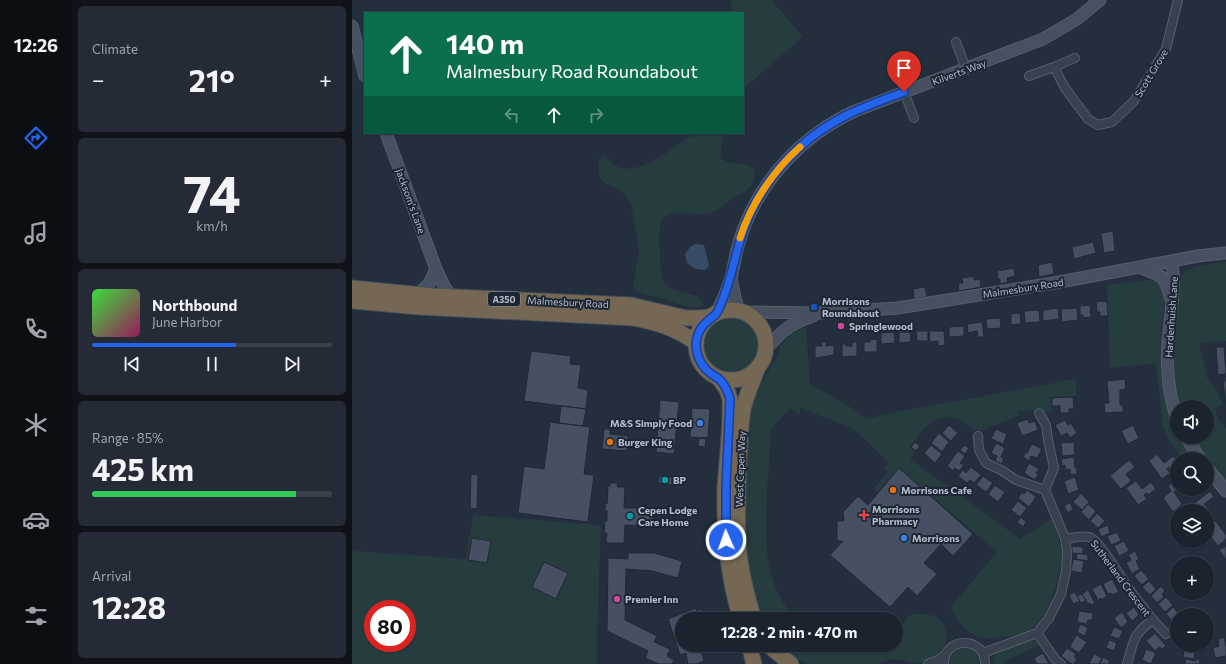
<!DOCTYPE html>
<meta charset="utf-8">
<style>
body{margin:0;font-family:Commissioner,sans-serif;background:#242b36;color:#f1f3f6;height:100vh;display:flex;flex-direction:column;font-size:15px;white-space:nowrap}
*{box-sizing:border-box;margin:0}
p{font-size:13px;color:#a0a4aa}
.icon{flex:none;width:22px;height:22px;fill:none;stroke:currentColor;stroke-width:2;stroke-linecap:round;stroke-linejoin:round}
.map{position:relative;flex:1;overflow:hidden}
.side{display:flex;flex-direction:column;gap:6px;padding:6px;background:#0f1319;width:280px}
.side>*{flex:none}
.hud{position:absolute;left:12px;top:12px;width:380px;height:122px;border-radius:0px;box-shadow:0 1px 3px #0004,0 0 0 1px #39404a;background:#0b6e4f;color:#fff;overflow:hidden}
.tools{position:absolute;left:818px;top:400px;display:grid;gap:8px}
.tools a{display:grid;place-items:center;width:44px;height:44px;border-radius:50%;background:#1b232e;box-shadow:0 1px 3px #0004,0 0 0 1px #39404a;font-size:20px}
.speed{position:absolute;left:12px;top:600px;display:flex;gap:8px;font-size:20px;font-weight:700;text-align:center}
.speed>*{display:grid;place-content:center;width:52px;height:52px;border-radius:50%;background:#1b232e;box-shadow:0 1px 3px #0004,0 0 0 1px #39404a;line-height:1}
.speed .limit{border:6px solid #d22;background:#fff;color:#111}
.pin{position:absolute;display:grid;place-items:center;width:34px;height:34px;color:#fff;margin:-41px -17px;border-radius:50% 50% 50% 0;rotate:-45deg;box-shadow:0 0 4px #0007}
.pin .icon{rotate:45deg}
.me{position:absolute;width:44px;margin:-22px;rotate:358deg;stroke-linejoin:round;filter:drop-shadow(0 0 3px #0008)}
.turn{display:flex;align-items:center;gap:14px;height:84px;padding:0 16px;font-size:18px}
.turn .icon{width:52px;height:52px;stroke-width:2.5}
.turn b{display:block;font-size:28px;line-height:34px}
.lanes{display:flex;align-items:center;height:38px;padding:0 16px;background:#0003;justify-content:center;gap:20px;direction:ltr}
.lanes .off{opacity:.35}
.big{font-size:30px;font-weight:700;line-height:1.1}
.side .widget{flex:1;display:flex;flex-direction:column;justify-content:center;gap:6px;min-width:0;padding:0 14px;border-radius:6px;background:#242b36}
.side .dial{align-items:center;gap:0}
.dial b{font-size:52px;line-height:1}
.song{display:flex;align-items:center;gap:12px}
.cover{width:48px;height:48px;border-radius:6px;background:linear-gradient(135deg,hsl(120 70% 55%),hsl(330 70% 35%))}
.played{height:4px;border-radius:2px;background:linear-gradient(90deg,#2563eb 60%,#39404a 60%)}
.keys{display:flex;justify-content:space-around;direction:ltr}
.heat{display:flex;justify-content:space-between;align-items:center;font-size:22px;direction:ltr}
.charge{height:6px;border-radius:3px;background:linear-gradient(90deg,#34c759 85%,#39404a 0)}
.trip{position:absolute;left:323px;top:612px;width:228px;height:40px;border-radius:20px;background:#1b232e;box-shadow:0 1px 3px #0004,0 0 0 1px #39404a;font-weight:700;line-height:40px;text-align:center}
main{display:flex;flex:1;min-height:0}
.dock{display:flex;flex-direction:column;width:72px;justify-content:space-around;align-items:center;background:#0b0e12;color:#a0a4aa}
.dock .icon{width:28px;height:28px}
.dock .current{color:#2563eb}
.dock b{font-size:18px;color:#f1f3f6}
.map>svg:first-child{display:block}
.green{fill:#263c3f;fill-rule:evenodd}
.water{fill:#394c67}
.building{fill:#455162;stroke:#1f2835}
.lines{fill:none;stroke-linecap:round;stroke-linejoin:round}
.street-casing{stroke:#565f6c;stroke-width:10}
.secondary-casing{stroke:#565f6c;stroke-width:13}
.highway-casing{stroke:#434c59;stroke-width:17}
.street{stroke:#38414e;stroke-width:8}
.secondary{stroke:#465061;stroke-width:11}
.highway{stroke:#746855;stroke-width:15}
.route-casing{stroke:#184099;stroke-width:10}
.route{stroke:#2563eb;stroke-width:7}
.slow{stroke:#f59e0b;stroke-width:7}
.transit-dot{fill:#1a4fb4;stroke:#1d2633;stroke-width:1.5}
.hotel-dot{fill:#d1479c;stroke:#1d2633;stroke-width:1.5}
.shop-dot{fill:#3f7fe0;stroke:#1d2633;stroke-width:1.5}
.food-dot{fill:#e8710a;stroke:#1d2633;stroke-width:1.5}
.culture-dot{fill:#0f9aa8;stroke:#1d2633;stroke-width:1.5}
.health-dot{fill:#e0444e;stroke:#1d2633;stroke-width:1.5}
.labels{text-anchor:middle;dominant-baseline:central;stroke-width:4;stroke-linejoin:round;paint-order:stroke}
.shield{fill:#1d2633;stroke:#878f9c;stroke-width:1}
.shield-label{font-size:9px;font-weight:bold;fill:#b4bcc9}
.street-label{font-size:10px;fill:#b4bcc9;stroke:#1d2633}
.poi-label{font-size:10px;font-weight:bold;fill:#b4bcc9;stroke:#1d2633;text-anchor:start}
</style>
<main>
<nav class="dock">
<b>12:26</b>
<svg class="icon current" aria-label="directions" viewBox="0 0 24 24"><path d="M12 3l9 9-9 9-9-9zM9 14v-3h6M13 9l2 2-2 2"/></svg>
<svg class="icon" aria-label="music" viewBox="0 0 24 24"><path d="M9 18V5l10-2v13"/><circle cx="6" cy="18" r="3"/><circle cx="16" cy="16" r="3"/></svg>
<svg class="icon" aria-label="phone" viewBox="0 0 24 24"><path d="M5 4h4l2 5-3 2q2 4 5 5l2-3 5 2v4C11 20 4 13 5 4z"/></svg>
<svg class="icon" aria-label="climate" viewBox="0 0 24 24"><path d="M12 3v18M4 7l16 10M4 17L20 7"/></svg>
<svg class="icon" aria-label="car" viewBox="0 0 24 24"><path d="M5 17H2v-5l4-1 3-4h7l3 4 3 1v5h-3M9 17h6M6 11h13"/><circle cx="7" cy="17" r="2"/><circle cx="17" cy="17" r="2"/></svg>
<svg class="icon" aria-label="filters" viewBox="0 0 24 24"><path d="M4 7h16M4 17h16"/><circle cx="9" cy="7" r="2"/><circle cx="15" cy="17" r="2"/></svg>
</nav>
<section class="side">
<div class="widget"><p>Climate</p>
<div class="heat"><a>−</a><b class="big">21°</b><a>+</a></div>
</div>
<div class="widget dial"><b>74</b><p>km/h</p></div>
<div class="widget">
<div class="song"><i class="cover"></i><div><b>Northbound</b><p>June Harbor</p></div></div>
<div class="played"></div>
<div class="keys"><svg class="icon" aria-label="previous" viewBox="0 0 24 24"><path d="M18 5L8 12l10 7zM5 5v14"/></svg><svg class="icon" aria-label="pause" viewBox="0 0 24 24"><path d="M8 5v14M16 5v14"/></svg><svg class="icon" aria-label="next" viewBox="0 0 24 24"><path d="M6 5l10 7-10 7zM19 5v14"/></svg></div>
</div>
<div class="widget"><p>Range · 85%</p><b class="big">425 km</b><div class="charge"></div></div>
<div class="widget"><p>Arrival</p><b class="big">12:28</b></div>
</section>
<div class="map">
<svg width="874" height="664" viewBox="0 0 874 664">
<rect width="100%" height="100%" fill="#242f3e"/>
<g class="green">
<polygon points="378,0 421,0 422,3 451,37 391,89 391,13 380,13"/>
<path d="M343 133H373C370 141 368 148 369 158 381 168 392 160 402 169 405 189 393 191 379 200 371 205 365 212 356 214 341 217 323 207 311 219 304 226 309 271 311 282L319 289 345 296 351 302V306C337 310 321 302 308 298 300 295 292 295 284 291L281 286 287 251 279 204C269 179 241 194 247 158L253 155C257 160 261 165 266 167 289 176 325 145 343 133Z"/>
<path d="M874 262V341L847 343 855 378 862 386 871 404 863 409 867 421 874 429V482L857 462 839 437H855V407H825C814 366 823 318 829 277 837 264 860 264 874 262Z"/>
<polygon points="796,280 807,282 814,294 809,334 821,422 825,430 825,437 829,437 844,459 832,459 818,442 811,427 804,363 758,368 755,285"/>
<circle cx="380" cy="345" r="28"/>
<path d="M454 326 458 384 503 410 514 419 544 412 724 379V396L698 397 700 412H691L687 410 666 411V416L627 431C618 428 613 422 605 419 583 411 569 432 558 447L563 452 558 459 668 539 700 519C704 531 709 544 709 557 709 579 695 621 675 632 669 636 659 636 651 637 622 642 612 631 598 608L645 552 547 468 526 492 522 488 536 472 532 468 536 462 503 430 449 408 447 415 438 408 421 427 419 431C417 464 414 497 414 529 415 542 414 554 417 566 421 585 430 603 442 619H408L392 553 395 424 401 398 425 356 429 345 439 334Z"/>
<path d="M121 515 249 525 245 637V664H0V551L114 559ZM21 609H55V643H21Z"/>
<path d="M560 614C569 614 583 613 589 621 598 632 595 650 584 658 579 661 569 664 563 663 557 663 551 659 545 659 539 659 532 661 527 663L525 664H455L435 653 425 645H472L484 649 502 648 510 647 512 645H544V641L550 636C551 625 550 621 560 614Z"/>
<path d="M675 641H683L688 645 653 661 651 664H641C642 661 642 657 644 655 650 648 667 644 675 641Z"/>
<path d="M609 648C620 648 627 653 627 664H598C598 656 602 651 609 648Z"/>
</g>
<polygon class="water" points="344,244 352,245 357,266 353,270 344,269 335,263 333,254 338,247"/>
<g class="building">
<polygon points="761,231 763,251 752,253 749,233"/>
<polygon points="741,242 744,253 722,259 720,247"/>
<polygon points="700,262 702,274 687,277 686,265"/>
<polygon points="662,268 663,276 655,278 656,282 648,284 648,279 646,279 645,271"/>
<polygon points="622,276 622,280 628,279 629,287 607,291 606,283 611,283 610,278"/>
<polygon points="573,287 575,297 562,299 561,289"/>
<polygon points="755,301 756,316 748,316 748,312 745,312 744,302"/>
<polygon points="738,305 739,317 731,318 731,315 728,315 728,306"/>
<polygon points="706,308 707,319 691,321 691,310"/>
<polygon points="725,308 726,320 710,322 709,309"/>
<polygon points="687,310 688,322 673,323 672,311"/>
<polygon points="668,313 669,324 659,325 659,314"/>
<polygon points="648,318 649,328 635,329 634,319"/>
<polygon points="630,322 632,337 626,337 625,331 616,333 615,324"/>
<polygon points="612,326 612,336 597,337 597,327"/>
<polygon points="564,331 576,331 576,341 565,341"/>
<polygon points="577,331 592,331 593,345 586,346 586,341 578,342"/>
<polygon points="542,332 543,343 529,344 529,333"/>
<polygon points="547,332 558,332 559,342 547,343"/>
<polygon points="525,339 525,352 512,352 512,342 518,342 518,340"/>
<polygon points="469,342 474,342 474,346 482,345 482,355 463,358 463,346 470,346"/>
<polygon points="500,342 505,342 505,356 490,357 490,344 494,344 494,346 500,346"/>
<polygon points="864,347 872,347 874,374 866,375"/>
<polygon points="179,351 219,356 218,364 229,365 226,388 236,390 234,409 172,401"/>
<polygon points="872,377 874,377 874,401 873,401 871,381 873,381"/>
<polygon points="773,379 774,389 768,390 768,405 771,405 771,412 753,413 752,403 757,403 755,381"/>
<polygon points="721,397 722,409 717,409 717,413 708,413 708,406 700,406 700,398"/>
<polygon points="308,400 327,402 322,454 304,452"/>
<polygon points="209,406 234,409 231,426 207,423"/>
<polygon points="340,408 358,409 356,438 338,437"/>
<polygon points="676,419 677,423 683,421 686,430 670,436 665,423"/>
<polygon points="713,420 716,425 719,423 725,433 718,438 715,433 709,436 703,425"/>
<polygon points="198,422 238,427 232,474 242,475 236,522 166,513 172,466 192,469"/>
<polygon points="597,425 606,433 599,441 590,433"/>
<polygon points="781,425 787,438 776,444 769,431"/>
<polygon points="252,429 258,429 258,434 276,436 275,451 250,449"/>
<polygon points="644,429 655,434 651,444 639,439"/>
<polygon points="587,433 597,442 590,452 579,443"/>
<polygon points="347,438 354,439 353,447 346,446"/>
<polygon points="563,442 568,446 564,451 559,447"/>
<polygon points="722,442 723,455 710,456 709,443"/>
<polygon points="644,443 653,448 649,457 652,458 650,464 643,461 645,456 639,453"/>
<polygon points="680,444 690,449 685,458 679,456 677,461 671,457 674,452 675,453"/>
<polygon points="579,445 590,454 583,463 572,453"/>
<polygon points="612,445 617,448 613,454 608,450"/>
<polygon points="606,451 613,456 608,463 612,465 607,471 603,468 601,471 595,466"/>
<polygon points="805,454 812,463 821,456 825,461 825,464 819,469 818,467 815,469 818,473 810,479 797,461"/>
<polygon points="722,457 723,468 725,468 725,474 718,475 718,469 714,470 713,465 710,466 709,459"/>
<polygon points="777,460 783,467 774,474 779,481 769,489 758,476"/>
<polygon points="677,463 687,469 684,473 686,474 683,480 672,473"/>
<polygon points="619,467 629,475 622,483 618,480 615,483 606,476 611,470 614,473"/>
<polygon points="547,468 621,534 601,556 589,544 572,563 585,574 565,596 556,587 538,607 478,555 491,541 485,541 485,521 492,521 491,512 506,496 516,505"/>
<polygon points="119,474 126,475 125,509 118,508"/>
<polygon points="307,476 320,477 320,485 306,483"/>
<polygon points="631,476 641,483 634,492 624,485"/>
<polygon points="723,477 727,490 716,494 712,481"/>
<polygon points="825,479 825,489 826,489 822,492 830,504 821,512 811,498 819,491 816,486"/>
<polygon points="784,481 790,489 799,482 804,489 796,495 795,493 792,495 795,499 786,505 774,488"/>
<polygon points="258,483 266,483 265,487 273,487 272,508 302,508 301,526 273,525 272,543 254,543 255,533 252,533 253,521 255,521 255,511 253,511 253,503 255,504 256,486 258,486"/>
<polygon points="643,485 653,492 646,502 636,494"/>
<polygon points="675,490 684,497 677,507 666,498 670,492 672,494"/>
<polygon points="858,491 862,497 852,504 859,512 855,515 855,511 836,511 835,509"/>
<polygon points="729,493 737,502 730,510 721,502"/>
<polygon points="666,501 675,508 668,517 659,510"/>
<polygon points="718,502 721,509 716,513 712,506"/>
<polygon points="736,504 744,511 737,520 729,512"/>
<polygon points="745,513 753,521 746,528 738,521"/>
<polygon points="669,517 674,522 671,527 665,522"/>
<polygon points="863,520 874,535 874,539 866,546 855,532 855,525"/>
<polygon points="756,525 758,533 749,537 746,529"/>
<polygon points="765,532 769,541 759,545 755,536"/>
<polygon points="120,538 139,541 135,563 116,560"/>
<polygon points="772,541 777,551 767,556 762,546"/>
<polygon points="720,546 731,547 731,554 720,553"/>
<polygon points="874,546 874,560 867,550"/>
<polygon points="783,551 787,559 784,561 788,569 780,574 774,563 779,560 776,555"/>
<polygon points="276,553 302,553 330,561 326,578 300,571 274,569 273,620 305,636 302,642 318,649 315,656 322,660 320,664 307,664 293,658 296,651 255,631 256,558 276,559"/>
<polygon points="725,553 736,555 736,561 724,559"/>
<polygon points="721,559 732,561 730,573 719,571"/>
<polygon points="192,562 216,573 204,599 180,587"/>
<polygon points="789,570 797,579 790,585 782,576"/>
<polygon points="760,579 767,592 760,595 759,593 756,594 751,584"/>
<polygon points="797,581 804,589 798,595 790,587"/>
<polygon points="749,584 755,596 749,600 749,598 746,600 740,589"/>
<polygon points="809,586 813,591 810,594 812,597 805,603 799,596"/>
<polygon points="736,590 743,603 740,605 738,603 736,604 730,594"/>
<polygon points="723,592 728,601 721,604 717,595"/>
<polygon points="730,594 734,601 729,603 725,596"/>
<polygon points="814,597 821,605 813,612 806,604"/>
<polygon points="782,607 787,615 780,621 774,613"/>
<polygon points="821,607 827,614 825,615 825,617 820,621 814,614"/>
<polygon points="344,608 345,611 350,609 352,616 348,618 348,619 330,619 330,645 351,645 351,648 349,649 352,661 344,664 336,664 334,653 328,655 316,619"/>
<polygon points="727,611 741,613 740,620 736,620 735,624 725,622"/>
<polygon points="770,612 776,622 769,628 762,618"/>
<polygon points="728,624 736,628 733,636 725,632"/>
<polygon points="762,627 771,631 767,639 758,636"/>
<polygon points="803,633 814,646 810,649 808,647 803,651 794,641"/>
<polygon points="724,635 735,642 727,653 718,647"/>
<polygon points="872,637 874,647 874,656 863,658 861,648 867,646 866,639"/>
<polygon points="757,640 765,643 762,651 754,648"/>
<polygon points="715,648 724,654 722,657 725,659 722,664 720,664 709,656"/>
<polygon points="794,649 804,653 799,664 790,660"/>
<polygon points="832,649 843,651 842,659 831,657"/>
<polygon points="691,653 697,664 685,664 682,658"/>
<polygon points="742,654 750,658 747,664 737,664"/>
<polygon points="751,657 758,661 756,664 748,664"/>
<polygon points="834,659 844,661 844,659 848,659 847,664 833,664"/>
</g>
<g class="lines">
<defs>
<g id="street">
<polyline points="604,42 614,69"/>
<polyline points="702,67 723,58"/>
<polyline points="677,76 702,67 713,88 736,119 746,125 760,122 782,101 814,49 826,0"/>
<polyline points="552,92 562,118"/>
<polyline points="626,436 627,450 634,463 649,470 664,480 693,490"/>
<path d="M713 538C721 539 729 535 737 537 747 539 772 583 780 593 787 602 794 611 801 620 780 634 782 642 775 664"/>
<polyline points="801,620 814,634"/>
<polyline points="685,633 703,659 709,664"/>
<polyline points="631,653 685,633 697,618 709,594 714,571 715,552 713,538 693,490 702,468 696,440 694,425 687,413"/>
<polyline points="576,664 586,660 593,655"/>
<path d="M592 664C592 635 634 637 633 664"/>
</g>
<g id="secondary">
<polyline points="0,26 13,76"/>
<polyline points="34,133 84,269 93,288 100,297"/>
<path d="M820 262C824 288 818 315 816 342 814 368 817 395 825 419"/>
<path d="M789 268C810 276 813 275 818 297"/>
<polyline points="379,278 383,298 387,312"/>
<polyline points="65,295 77,284 84,269"/>
<polyline points="391,313 401,312 467,313 546,308 702,283 846,256 874,253"/>
<path d="M364 314C370 302 375 290 379 278 381 272 381 266 383 260 384 251 387 242 390 233 409 179 451 135 503 111L691 39 725 19 748 0"/>
<path d="M414 349C431 330 436 325 461 316"/>
<polyline points="834,437 848,459"/>
<polyline points="855,468 874,491"/>
</g>
<g id="highway">
<polyline points="0,288 81,296 279,305 334,318 347,318 358,317"/>
<path d="M0 301 67 307 281 318C304 322 326 329 344 343"/>
<circle cx="379" cy="345" r="35"/>
<path d="M367 378 375 390 378 399C379 428 375 458 373 487 372 532 375 576 389 619"/>
<path d="M402 619C396 600 391 580 388 560 384 528 386 496 387 465 388 447 388 428 391 410 394 395 401 381 406 367"/>
<polyline points="397,645 402,664"/>
<polyline points="416,645 439,664"/>
</g>
</defs>
<use href="#street" class="street-casing"/>
<use href="#secondary" class="secondary-casing"/>
<use href="#highway" class="highway-casing"/>
<use href="#street" class="street"/>
<use href="#secondary" class="secondary"/>
<use href="#highway" class="highway"/>
</g>
<g class="lines">
<defs>
<path id="route" d="M374 540V486L378 399C376 392 373 385 368 380 366 378 364 377 361 375 351 369 344 357 344 344 345 329 353 323 363 315 367 311 370 302 372 296 381 273 384 249 393 226 411 178 450 137 495 115 513 106 533 99 552 92"/>
</defs>
<use href="#route" class="route-casing"/>
<use href="#route" class="route"/>
<path class="slow" d="M388 238C399 204 421 171 448 147"/>
</g>
<rect class="transit-dot" x="458" y="303" width="8" height="8" rx="2"/>
<g class="hotel-dot">
<circle cx="489" cy="326" r="4"/>
<circle cx="265" cy="599" r="4"/>
</g>
<g class="shop-dot">
<circle cx="348" cy="423" r="4"/>
<circle cx="552" cy="538" r="4"/>
</g>
<g class="food-dot">
<circle cx="258" cy="442" r="4"/>
<circle cx="541" cy="490" r="4"/>
</g>
<g class="culture-dot">
<circle cx="313" cy="480" r="4"/>
<circle cx="278" cy="516" r="4"/>
</g>
<path class="health-dot" d="M510 509h4v4h4v4h-4v4h-4v-4h-4v-4h4z"/>
<g class="labels">
<rect class="shield" x="136" y="292" width="32" height="14" rx="3"/>
<g class="shield-label">
<text x="152" y="299">A350</text>
</g>
<g class="street-label">
<text transform="translate(607 72) rotate(-20)">Kilverts Way</text>
<text transform="translate(799 73) rotate(-59)">Scott Grove</text>
<text transform="translate(59 201) rotate(70)">Jacksom's Lane</text>
<text transform="translate(671 288) rotate(-9)">Malmesbury Road</text>
<text transform="translate(216 302) rotate(3)">Malmesbury Road</text>
<text transform="translate(819 317) rotate(-86)">Hardenhuish Lane</text>
<text transform="translate(388 469) rotate(-88)">West Cepen Way</text>
<text transform="translate(769 578) rotate(53)">Sutherland Crescent</text>
</g>
<g class="poi-label">
<text x="470" y="301">Morrisons<tspan x="470" dy="12">Roundabout</tspan></text>
<text x="497" y="326">Springlewood</text>
<text x="340" y="423" text-anchor="end">M&amp;S Simply Food</text>
<text x="266" y="442">Burger King</text>
<text x="321" y="480">BP</text>
<text x="549" y="490">Morrisons Cafe</text>
<text x="520" y="509">Morrisons<tspan x="520" dy="12">Pharmacy</tspan></text>
<text x="286" y="510">Cepen Lodge<tspan x="286" dy="12">Care Home</tspan></text>
<text x="560" y="538">Morrisons</text>
<text x="273" y="599">Premier Inn</text>
</g>
</g>
</svg>
<div class="tools">
<a><svg class="icon" aria-label="sound" viewBox="0 0 24 24"><path d="M4 9h4l5-4v14l-5-4H4zM17 9q2 3 0 6"/></svg></a>
<a><svg class="icon" aria-label="search" viewBox="0 0 24 24"><circle cx="10" cy="10" r="6"/><path d="M15 15l6 6"/></svg></a>
<a><svg class="icon" aria-label="layers" viewBox="0 0 24 24"><path d="M12 4l9 5-9 5-9-5zM3 14l9 5 9-5"/></svg></a>
<a>+</a>
<a>−</a>
</div>
<div class="speed"><div class="limit">80</div></div>
<div class="pin" style="left:552px;top:92px;background:#d93025"><svg class="icon" aria-label="arrive" viewBox="0 0 24 24"><path d="M6 21V4h12l-3 4 3 4H6"/></svg></div>
<svg class="me" style="left:374px;top:540px" viewBox="-20 -20 40 40"><circle r="17" fill="#2563eb" stroke="#fff" stroke-width="3"/><path d="M0-11L8 9 0 5-8 9z" fill="#fff"/></svg>
<div class="trip">12:28 · 2 min · 470 m</div>
<div class="hud">
<div class="turn"><svg class="icon" aria-label="ahead" viewBox="0 0 24 24"><path d="M12 20V5M6 11l6-6 6 6"/></svg><div><b>140 m</b>Malmesbury Road Roundabout</div></div>
<div class="lanes"><svg class="icon off" aria-label="left" viewBox="0 0 24 24"><path d="M17 20v-9H6M10 6l-5 5 5 5"/></svg><svg class="icon" aria-label="ahead" viewBox="0 0 24 24"><path d="M12 20V5M6 11l6-6 6 6"/></svg><svg class="icon off" aria-label="right" viewBox="0 0 24 24"><path d="M7 20v-9h11M14 6l5 5-5 5"/></svg></div>
</div>
</div>
</main>
